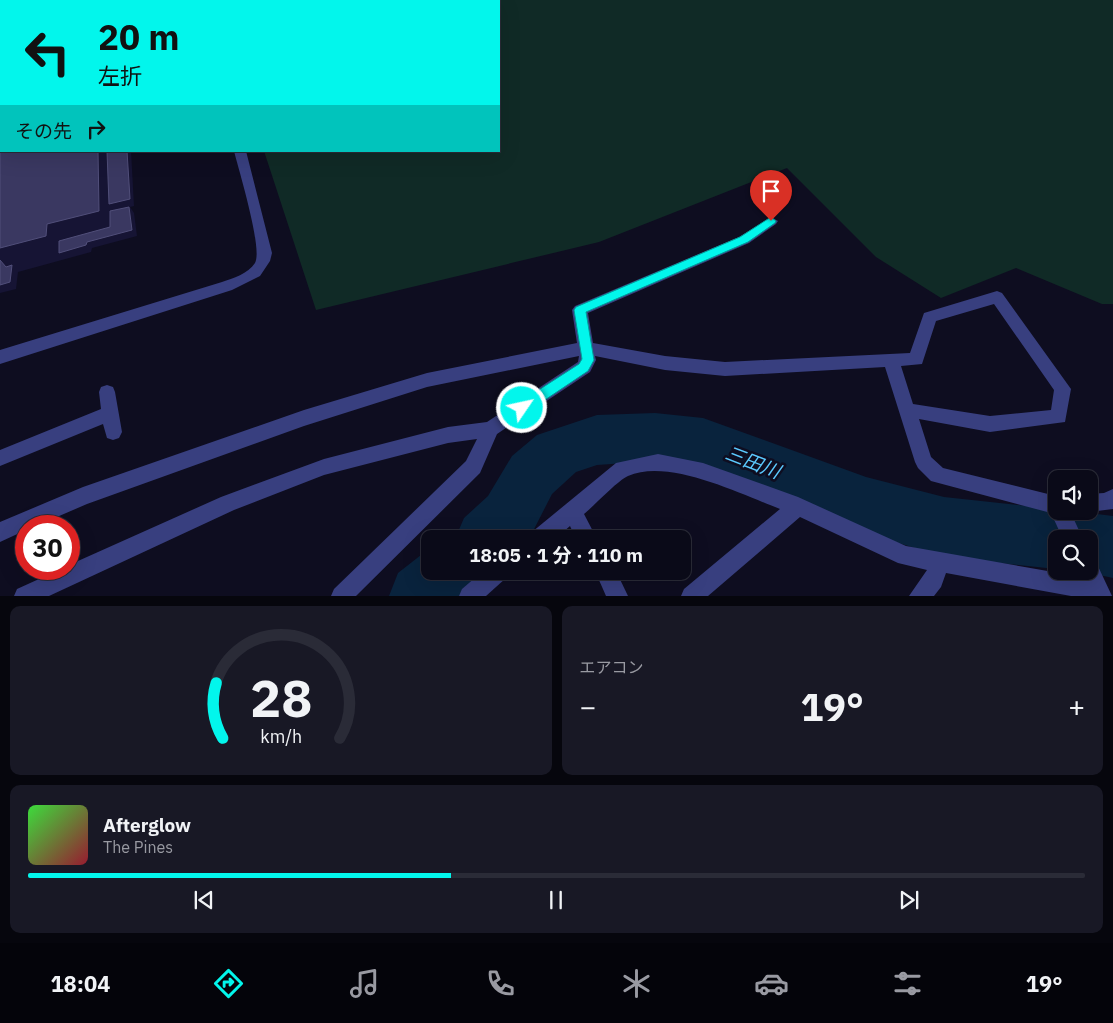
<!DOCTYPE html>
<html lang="ja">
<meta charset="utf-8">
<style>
body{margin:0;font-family:"IBM Plex Sans","Noto Sans JP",sans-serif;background:#181825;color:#f1f3f6;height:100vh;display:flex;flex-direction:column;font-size:19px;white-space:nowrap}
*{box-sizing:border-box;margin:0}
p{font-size:16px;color:#999aa2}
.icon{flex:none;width:28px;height:28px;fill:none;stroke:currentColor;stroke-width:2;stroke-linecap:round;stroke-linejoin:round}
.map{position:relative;height:596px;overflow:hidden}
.side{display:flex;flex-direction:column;gap:10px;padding:10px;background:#06060d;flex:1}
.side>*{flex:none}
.banner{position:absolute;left:0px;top:0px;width:500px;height:152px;box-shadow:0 5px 20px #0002,0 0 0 1px #2a2b37;background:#02f6ec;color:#111;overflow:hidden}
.controls{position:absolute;left:1048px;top:470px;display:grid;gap:10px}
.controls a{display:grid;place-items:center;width:50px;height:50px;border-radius:10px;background:#0a0a18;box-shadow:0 5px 20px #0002,0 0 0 1px #2a2b37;font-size:25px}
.speed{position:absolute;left:15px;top:515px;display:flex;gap:10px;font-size:25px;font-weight:700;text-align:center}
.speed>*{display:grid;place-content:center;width:65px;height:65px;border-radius:50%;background:#0a0a18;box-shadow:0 5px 20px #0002,0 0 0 1px #2a2b37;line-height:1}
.speed .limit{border:8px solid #d22;background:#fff;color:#111}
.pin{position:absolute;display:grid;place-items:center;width:42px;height:42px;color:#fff;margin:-51px -21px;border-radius:50% 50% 50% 0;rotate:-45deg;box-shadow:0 0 5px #0007}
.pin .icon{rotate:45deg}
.me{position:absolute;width:55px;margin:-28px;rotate:56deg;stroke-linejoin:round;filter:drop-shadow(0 0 4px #0008)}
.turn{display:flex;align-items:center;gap:18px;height:105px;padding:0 15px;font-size:22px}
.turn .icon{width:65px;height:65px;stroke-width:2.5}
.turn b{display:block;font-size:35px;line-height:42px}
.then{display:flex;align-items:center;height:48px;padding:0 15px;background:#0003;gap:10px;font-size:19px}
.big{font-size:38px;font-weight:700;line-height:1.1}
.side .card{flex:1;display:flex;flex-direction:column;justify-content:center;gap:8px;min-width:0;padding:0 18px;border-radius:10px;background:#181825}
.side .dial{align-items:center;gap:0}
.dial svg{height:130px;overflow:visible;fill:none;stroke:#2a2b37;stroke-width:7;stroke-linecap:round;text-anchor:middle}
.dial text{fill:#f1f3f6;stroke:none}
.song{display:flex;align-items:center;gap:15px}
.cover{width:60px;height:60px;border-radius:8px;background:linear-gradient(135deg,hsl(120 70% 55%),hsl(350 70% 35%))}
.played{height:5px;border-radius:2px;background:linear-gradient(90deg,#02f6ec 40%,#2a2b37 40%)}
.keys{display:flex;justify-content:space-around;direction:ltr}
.heat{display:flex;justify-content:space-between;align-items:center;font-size:28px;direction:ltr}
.side .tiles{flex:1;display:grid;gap:10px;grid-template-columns:1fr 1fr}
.card:last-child{grid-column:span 2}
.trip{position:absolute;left:421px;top:530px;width:270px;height:50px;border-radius:10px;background:#0a0a18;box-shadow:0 5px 20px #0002,0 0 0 1px #2a2b37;font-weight:700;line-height:50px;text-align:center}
.tabs{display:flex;height:80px;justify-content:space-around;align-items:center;background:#04040a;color:#999aa2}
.tabs .icon{width:35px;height:35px}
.tabs .current{color:#02f6ec}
.tabs b{font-size:22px;color:#f1f3f6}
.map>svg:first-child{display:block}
.green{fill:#102a26}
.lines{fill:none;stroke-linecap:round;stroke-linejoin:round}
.river{fill:#09233d;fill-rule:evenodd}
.minor{fill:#383f7f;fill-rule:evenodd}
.shaded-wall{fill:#161434}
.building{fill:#3a3861;stroke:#514f7a}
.route{fill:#02f6ec;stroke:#01a099}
.labels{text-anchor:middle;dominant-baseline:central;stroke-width:5;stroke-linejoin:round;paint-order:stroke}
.near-water-label{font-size:19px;font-style:italic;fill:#5bc9fe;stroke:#0e0d20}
</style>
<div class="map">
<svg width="1113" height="596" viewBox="0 0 1113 596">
<rect width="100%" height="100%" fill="#0e0d20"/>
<polygon class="green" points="214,0 1113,0 1113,304 1102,304 1016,268 941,298 876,257 787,168 599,242 316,310 264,151 499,151 499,1"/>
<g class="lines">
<g class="river">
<polygon points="655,413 703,418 866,477 944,497 1056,509 1056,511 1062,511 1078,518 1089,513 1113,516 1113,578 1081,571 1089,571 1089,539 1056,539 1056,569 944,557 866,533 701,467 655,461 597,465 576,472 552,494 529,539 455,539 464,518 488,496 512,456 537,435 597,415"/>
<polygon points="430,548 430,571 482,571 472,593 470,596 389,596 398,573"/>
</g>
<g class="minor">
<rect x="198" y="0" width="8" height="1"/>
<path d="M234 151H246L272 253 270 261 260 276 232 290 0 364V350L222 282C233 278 248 274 255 263 263 249 239 171 234 151Z"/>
<path d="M771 217 778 221 776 224 749 243 588 313 593 343 665 356 725 362 910 353 924 313 997 291 1002 293 1071 389 1065 422 990 432 919 419 931 457 943 468 1056 496V511H1070L1083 539H1063L1051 513 931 481 918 468 915 462 885 367 725 376 665 370 595 356 596 360 590 372 497 434 480 473 356 596H331L334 589 466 461 477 439 448 443 324 475 234 510 49 596H14L17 589 61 569H69V565L221 497 324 459 448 427 487 422 578 362 579 356 427 387 304 426 87 504 36 526H26V530L0 542V522L83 487 304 410 427 373 577 343 572 310 575 306 739 237ZM994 304 1054 390 1051 410 990 416 913 404 901 366 922 364 936 321Z"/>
<polygon points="107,385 113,387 115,392 122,432 119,438 113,440 107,438 103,424 0,466 0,450 101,409 99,392 101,387"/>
<path d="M658 454 703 463 798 497 906 546 1082 577 1080 571H1089V559L1096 562 1112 596H1071L946 573 941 587 934 596H909L927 570 898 563 800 517 708 596H681L684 589 780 509C740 494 669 458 628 476 617 481 595 505 584 514L597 539H576L570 526 555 539H529L532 532 616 463Z"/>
<polygon points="1113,489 1113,509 1089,512 1087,511 1089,511 1089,494 1104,493"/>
<polygon points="483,571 509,571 506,578 486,596 459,596 462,589"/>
<polygon points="595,571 616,571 628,596 606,596"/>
</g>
</g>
<polygon class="shaded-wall" points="98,151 131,151 134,206 130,207 134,213 137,236 92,248 91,252 18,272 16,289 0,293 0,244 47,224"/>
<g class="building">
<rect x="30" y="0" width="33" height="1"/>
<polygon points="0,82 1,82 1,151 98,151 99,211 47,224 46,236 0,248"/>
<polygon points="107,151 127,151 130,199 109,204"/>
<polygon points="129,207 132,230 87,242 86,245 59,253 59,241 110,227 110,211"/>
<polygon points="0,260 6,267 12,265 10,282 0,285"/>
</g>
<polygon class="route" points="771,217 776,221 775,223 748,242 586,312 594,360 588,371 527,412 517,412 516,408 517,404 579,364 582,359 574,310 576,307 740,237"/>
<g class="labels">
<g class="near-water-label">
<text transform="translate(753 462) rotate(21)">三田川</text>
</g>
</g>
</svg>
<div class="controls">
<a><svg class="icon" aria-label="sound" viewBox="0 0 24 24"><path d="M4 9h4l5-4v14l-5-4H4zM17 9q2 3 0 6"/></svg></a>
<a><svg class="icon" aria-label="search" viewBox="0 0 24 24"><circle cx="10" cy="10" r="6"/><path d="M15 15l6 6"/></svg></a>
</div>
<div class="speed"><div class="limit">30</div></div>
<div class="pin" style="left:771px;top:221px;background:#d93025"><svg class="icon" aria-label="arrive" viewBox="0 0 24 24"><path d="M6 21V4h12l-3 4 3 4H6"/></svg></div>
<svg class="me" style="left:522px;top:408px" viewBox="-20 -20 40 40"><circle r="17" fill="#02f6ec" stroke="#fff" stroke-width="3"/><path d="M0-11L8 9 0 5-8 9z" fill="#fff"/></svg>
<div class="trip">18:05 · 1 分 · 110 m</div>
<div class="banner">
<div class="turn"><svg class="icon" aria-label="left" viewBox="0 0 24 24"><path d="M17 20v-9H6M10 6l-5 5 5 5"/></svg><div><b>20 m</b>左折</div></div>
<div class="then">その先<svg class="icon" aria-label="right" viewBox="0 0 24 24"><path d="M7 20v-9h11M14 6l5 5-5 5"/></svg></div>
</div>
</div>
<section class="side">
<div class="tiles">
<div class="card dial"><svg viewBox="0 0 100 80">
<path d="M14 69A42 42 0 1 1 86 69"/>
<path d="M14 69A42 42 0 0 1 10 35" stroke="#02f6ec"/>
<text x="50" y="56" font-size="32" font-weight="700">28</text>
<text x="50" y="72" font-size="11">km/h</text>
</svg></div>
<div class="card"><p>エアコン</p>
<div class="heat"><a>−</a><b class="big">19°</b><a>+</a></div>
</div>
<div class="card">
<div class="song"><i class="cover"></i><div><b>Afterglow</b><p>The Pines</p></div></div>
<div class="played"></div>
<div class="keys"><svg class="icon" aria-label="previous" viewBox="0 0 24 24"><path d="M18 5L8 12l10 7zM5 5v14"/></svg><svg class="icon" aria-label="pause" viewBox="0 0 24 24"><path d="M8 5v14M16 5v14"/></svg><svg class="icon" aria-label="next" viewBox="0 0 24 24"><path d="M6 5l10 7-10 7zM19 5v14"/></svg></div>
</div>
</div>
</section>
<nav class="tabs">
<b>18:04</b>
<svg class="icon current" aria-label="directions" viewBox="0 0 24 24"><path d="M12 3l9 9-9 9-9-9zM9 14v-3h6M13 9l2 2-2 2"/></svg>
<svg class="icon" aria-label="music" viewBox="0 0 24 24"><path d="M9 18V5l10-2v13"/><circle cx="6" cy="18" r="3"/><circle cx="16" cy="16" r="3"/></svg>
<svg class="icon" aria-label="phone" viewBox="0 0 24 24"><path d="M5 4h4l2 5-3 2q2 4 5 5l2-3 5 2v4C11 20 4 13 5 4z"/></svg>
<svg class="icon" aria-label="climate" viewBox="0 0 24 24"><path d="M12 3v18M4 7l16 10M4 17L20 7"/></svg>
<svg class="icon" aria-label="car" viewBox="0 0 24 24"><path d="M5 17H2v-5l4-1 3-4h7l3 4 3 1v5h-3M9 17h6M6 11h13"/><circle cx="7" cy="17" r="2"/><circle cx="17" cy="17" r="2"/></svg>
<svg class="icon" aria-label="filters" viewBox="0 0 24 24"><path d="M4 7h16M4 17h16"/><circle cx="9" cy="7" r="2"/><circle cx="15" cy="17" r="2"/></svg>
<b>19°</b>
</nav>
